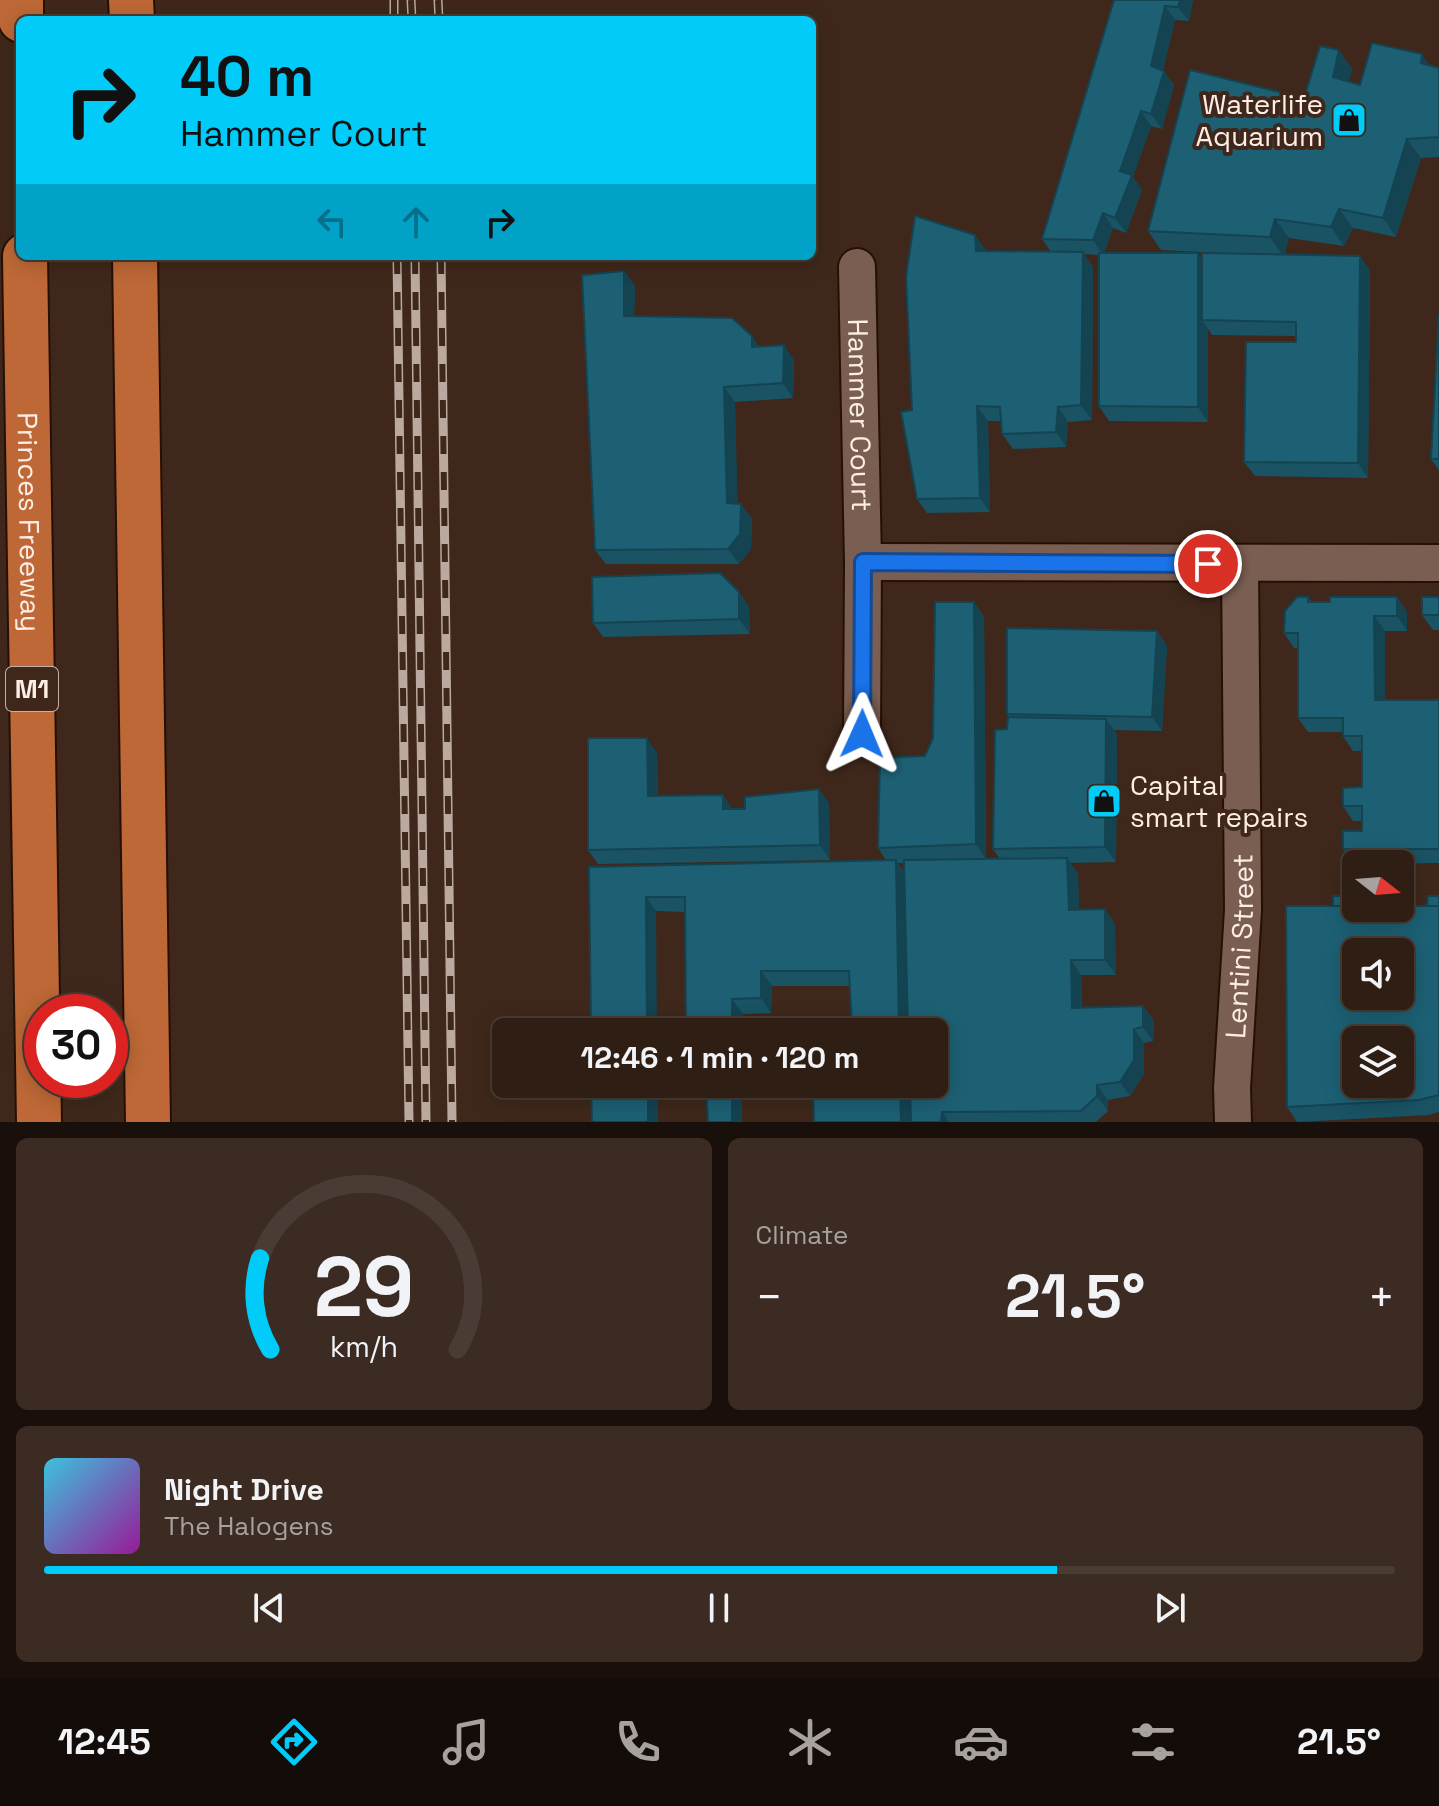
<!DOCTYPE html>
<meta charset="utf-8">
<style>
body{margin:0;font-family:"Space Grotesk",sans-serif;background:#3b2b22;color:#f1f3f6;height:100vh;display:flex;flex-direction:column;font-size:30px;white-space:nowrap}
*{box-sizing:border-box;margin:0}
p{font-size:26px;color:#a7a2a0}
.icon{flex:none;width:44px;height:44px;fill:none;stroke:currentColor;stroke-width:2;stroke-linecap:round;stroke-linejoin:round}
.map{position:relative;height:1122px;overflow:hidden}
.sheet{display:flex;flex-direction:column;gap:16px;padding:16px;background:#1a100b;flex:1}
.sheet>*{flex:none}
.guide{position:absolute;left:16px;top:16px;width:800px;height:244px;border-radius:12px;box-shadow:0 4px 20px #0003,0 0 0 2px #4a3c34;background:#00cbf9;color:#111;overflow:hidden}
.needle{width:52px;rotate:107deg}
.fabs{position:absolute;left:1342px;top:850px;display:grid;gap:16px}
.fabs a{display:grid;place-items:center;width:72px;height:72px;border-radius:12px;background:#2f1e14;box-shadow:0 4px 20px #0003,0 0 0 2px #4a3c34;font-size:40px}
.speed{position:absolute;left:24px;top:994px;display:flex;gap:16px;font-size:40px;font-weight:700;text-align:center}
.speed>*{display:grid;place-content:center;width:104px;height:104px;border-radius:50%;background:#2f1e14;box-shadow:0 4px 20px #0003,0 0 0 2px #4a3c34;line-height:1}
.speed .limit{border:12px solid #d22;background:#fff;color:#111}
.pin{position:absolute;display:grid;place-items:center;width:68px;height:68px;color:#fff;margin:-34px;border:4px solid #fff;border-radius:50%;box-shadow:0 2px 8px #0007}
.me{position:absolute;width:88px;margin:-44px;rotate:1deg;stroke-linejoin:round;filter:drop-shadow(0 0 6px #0008)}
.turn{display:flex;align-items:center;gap:28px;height:168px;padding:0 32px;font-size:36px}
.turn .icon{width:104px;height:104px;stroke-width:2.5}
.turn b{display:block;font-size:56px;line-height:68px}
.lanes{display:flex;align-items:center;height:76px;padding:0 32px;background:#0003;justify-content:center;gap:40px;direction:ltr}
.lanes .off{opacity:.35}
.big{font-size:60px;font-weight:600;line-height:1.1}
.sheet .tile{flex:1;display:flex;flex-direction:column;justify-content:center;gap:12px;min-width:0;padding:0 28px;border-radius:12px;background:#3b2b22}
.sheet .dial{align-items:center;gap:0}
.dial svg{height:208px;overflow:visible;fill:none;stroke:#4a3c34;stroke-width:7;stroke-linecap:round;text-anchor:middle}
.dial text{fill:#f1f3f6;stroke:none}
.song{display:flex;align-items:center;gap:24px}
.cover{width:96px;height:96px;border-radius:12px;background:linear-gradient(135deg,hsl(190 70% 55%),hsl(300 70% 35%))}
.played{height:8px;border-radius:4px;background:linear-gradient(90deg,#00cbf9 75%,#4a3c34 75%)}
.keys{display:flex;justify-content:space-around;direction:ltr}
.heat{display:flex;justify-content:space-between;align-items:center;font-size:44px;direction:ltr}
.sheet .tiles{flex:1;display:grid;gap:16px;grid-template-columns:1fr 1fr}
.tile:last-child{grid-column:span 2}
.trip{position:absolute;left:492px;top:1018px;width:456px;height:80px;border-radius:12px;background:#2f1e14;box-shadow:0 4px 20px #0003,0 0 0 2px #4a3c34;font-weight:600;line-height:80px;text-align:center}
.menu{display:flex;height:128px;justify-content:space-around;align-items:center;background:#130c08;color:#a7a2a0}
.menu .icon{width:56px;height:56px}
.menu .selected{color:#00cbf9}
.menu b{font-size:36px;color:#f1f3f6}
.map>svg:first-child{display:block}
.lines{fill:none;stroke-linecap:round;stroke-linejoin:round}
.minor-casing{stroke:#251005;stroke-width:40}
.highway-casing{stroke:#251005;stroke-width:48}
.minor{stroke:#795e51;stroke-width:36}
.highway{stroke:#bd6836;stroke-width:44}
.rail-casing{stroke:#bba99f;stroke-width:9}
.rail{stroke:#3f281b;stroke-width:6;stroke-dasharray:18;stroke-linecap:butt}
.wall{fill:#195364;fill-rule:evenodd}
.shaded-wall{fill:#144351}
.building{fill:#1d6074;stroke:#144351;stroke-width:2;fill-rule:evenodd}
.route-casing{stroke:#114b97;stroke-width:20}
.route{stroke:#1a73e8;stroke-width:14}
.labels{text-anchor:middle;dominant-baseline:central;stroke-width:8;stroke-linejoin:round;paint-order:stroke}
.shield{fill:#3f281b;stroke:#c4b2a8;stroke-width:2}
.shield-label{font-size:26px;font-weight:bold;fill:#fdede5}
.poi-label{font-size:28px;fill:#fdede5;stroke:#3f281b;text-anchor:end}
.street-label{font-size:28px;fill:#fdede5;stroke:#3f281b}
</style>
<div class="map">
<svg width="1439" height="1122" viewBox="0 0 1439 1122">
<rect width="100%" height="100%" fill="#3f281b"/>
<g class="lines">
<defs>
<g id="minor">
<path id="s1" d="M857 267 863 562 862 734"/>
<polyline points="863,562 1439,563"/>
<path id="s2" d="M1233 1122 1232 1088 1243 910 1240 564"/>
</g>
<g id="highway">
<polyline points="21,0 21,20"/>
<polyline points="131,0 132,20"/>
<path id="s3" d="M25 256 39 1122"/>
<polyline points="135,256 148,1122"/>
</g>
</defs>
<use href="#minor" class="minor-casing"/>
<use href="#highway" class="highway-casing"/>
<use href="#minor" class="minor"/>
<use href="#highway" class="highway"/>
<defs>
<g id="rail">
<polyline points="394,0 394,20"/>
<polyline points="411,0 412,20"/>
<polyline points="438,0 439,20"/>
<polyline points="397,256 409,1122"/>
<polyline points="415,256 426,1122"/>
<polyline points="441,256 452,1122"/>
</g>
</defs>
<use href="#rail" class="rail-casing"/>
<use href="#rail" class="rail"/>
</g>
<g class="wall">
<polygon points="1114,0 1193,0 1189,21 1175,20 1163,70 1174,85 1162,129 1151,126 1133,177 1142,190 1126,233 1113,228 1104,253 1202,259 1244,254 1161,250 1148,231 1304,98 1339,50 1352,69 1349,82 1360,85 1430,65 1439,68 1439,157 1421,158 1396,237 1353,228 1344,246 1289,238 1284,255 1370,270 1368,478 1255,476 1244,462 1296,342 1296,336 1212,335 1208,329 1208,422 1109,421 1099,406 1099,255 1084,254 1093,267 1092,420 1068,422 1066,447 1013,449 1002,434 1001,421 988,421 990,512 927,513 917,499 912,410 975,235 986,251 1051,252 1042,239"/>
<polygon points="624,271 635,286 634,316 760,347 794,360 793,398 735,402 737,504 741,504 752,519 751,549 739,564 606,564 595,550"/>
<polygon points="1431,459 1439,459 1439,470"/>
<polygon points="739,592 749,607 750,634 603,637 593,623"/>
<polygon points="1308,597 1312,602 1330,602 1397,597 1407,612 1407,631 1385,631 1385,700 1439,700 1439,863 1353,864 1343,849 1362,831 1362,821 1353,821 1343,806 1362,787 1362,751 1353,751 1343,736 1343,732 1308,732 1298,718 1298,648 1294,648 1284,633"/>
<polygon points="1439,597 1439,630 1433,630 1422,615"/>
<path d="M974 602 984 617 986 859H1000L993 849 1009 717 1007 714 1157 631 1167 646 1162 731 1114 730 1117 734 1116 862 1070 863 1078 873 1079 910 1105 909 1115 924 1116 975H1081L1082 1008 1143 1006 1154 1021 1153 1041 1144 1043V1074L1130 1096 1108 1100V1111L1096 1122H814L852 1026 850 986H772L771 1013 743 1014 742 1032H686L685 912 656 911 589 867 886 860 878 848 933 738ZM898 863H904V872Z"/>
<polygon points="657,753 658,796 733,809 745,809 819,789 829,803 830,860 598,864 588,850"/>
<polygon points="1439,896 1439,1112 1429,1115 1297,1122 1287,1107 1356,908 1427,906"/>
<polygon points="693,1084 742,1084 696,1088"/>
</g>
<g class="shaded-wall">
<polygon points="1180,0 1193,0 1189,21 1178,7"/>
<polygon points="1165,6 1175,20 1162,76 1164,71 1174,85 1162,129 1151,114 1151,66"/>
<polygon points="1339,50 1352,69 1346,97 1333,77"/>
<polygon points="1422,54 1435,74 1421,63"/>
<polygon points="1141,111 1151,126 1133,177 1142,190 1126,233 1115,218 1120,171"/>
<polygon points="1407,139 1421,158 1396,237 1383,218"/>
<polygon points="1339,209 1353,228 1344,246 1331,227"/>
<polygon points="1103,213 1113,228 1103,255 1093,240"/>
<polygon points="1275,219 1289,238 1283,256 1270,237"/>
<polygon points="975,235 985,249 986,266 976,251"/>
<polygon points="1083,252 1093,267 1092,420 1081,405"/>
<polygon points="1198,253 1208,268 1202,320 1208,329 1208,422 1198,407"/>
<polygon points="1360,256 1370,270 1368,478 1358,463"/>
<polygon points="624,271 635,286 634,331 624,316"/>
<polygon points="752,336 762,351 752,347"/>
<polygon points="784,345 794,360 793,398 783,383"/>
<polygon points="724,387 735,402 738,518 727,503"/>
<polygon points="977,406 988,421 990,512 980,498"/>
<polygon points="1058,407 1068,422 1066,447 1056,432"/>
<polygon points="741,504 752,519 751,549 739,564 728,549"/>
<polygon points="739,592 749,607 750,634 739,619"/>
<polygon points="1397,597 1407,612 1407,631 1397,616"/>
<polygon points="974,602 984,617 986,859 976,844"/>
<polygon points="1374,616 1385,631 1385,715 1375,700"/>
<polygon points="1157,631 1167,646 1162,731 1152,717"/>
<polygon points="1106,719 1117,734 1116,862 1105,847"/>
<polygon points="647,738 657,753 658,811 648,796"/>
<polygon points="819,789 829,803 830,860 820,845"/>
<polygon points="723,795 733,810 723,809"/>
<polygon points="1067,858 1078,873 1079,925 1069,910"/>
<polygon points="896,860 906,875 909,1032 899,1032"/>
<polygon points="646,897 656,911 657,1032 647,1032"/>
<polygon points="1105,909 1115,924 1116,975 1105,960"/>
<polygon points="1071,960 1081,975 1083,1023 1072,1008"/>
<polygon points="761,971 772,986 771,1013 761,998"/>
<polygon points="732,999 743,1014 742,1032 732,1032"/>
<polygon points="1143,1006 1154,1021 1153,1041 1143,1027"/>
<polygon points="1134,1029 1144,1043 1144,1074 1130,1096 1120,1082"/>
<rect x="648" y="1084" width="10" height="38"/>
<rect x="732" y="1084" width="10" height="38"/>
<polygon points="900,1084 910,1084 911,1122 901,1122"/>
<polygon points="1097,1085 1108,1100 1108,1111 1097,1096"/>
<polygon points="942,1112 949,1122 941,1122"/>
</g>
<g class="building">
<polygon points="1114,0 1180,0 1178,7 1165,6 1151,66 1164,71 1151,114 1141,111 1120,171 1132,175 1115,218 1103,213 1093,240 1042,239"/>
<polygon points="1372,43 1422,54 1421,63 1439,68 1439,137 1407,139 1383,218 1339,209 1331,227 1275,219 1270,237 1148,231 1190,70 1304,98 1320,46 1339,50 1333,77 1360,85"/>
<polygon points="915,216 975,235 976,251 1083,252 1081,405 1058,407 1056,432 1002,434 1000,407 977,406 980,498 917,499 901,412 912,410 906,277"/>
<polygon points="1099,253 1198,253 1198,407 1099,406"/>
<polygon points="1202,253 1360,256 1358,463 1244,462 1246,342 1296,342 1296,322 1202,320"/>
<polygon points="624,271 624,316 732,318 752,336 752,347 784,345 783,383 724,387 727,503 741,504 740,534 728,549 595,550 582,275"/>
<polygon points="1439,314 1439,459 1431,459"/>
<polygon points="720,573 739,592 739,619 593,623 592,577"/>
<polygon points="1297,597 1308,597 1308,602 1330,602 1330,597 1397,597 1397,616 1374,616 1375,700 1439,700 1439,849 1343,849 1343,831 1362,831 1362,806 1343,806 1343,788 1362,787 1362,736 1343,736 1343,718 1298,718 1298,633 1284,633 1285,611"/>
<rect x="1422" y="597" width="17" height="18"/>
<polygon points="935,602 974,602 976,844 878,848 880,758 925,756 933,738"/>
<polygon points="1007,628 1157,631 1152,717 1007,714"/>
<polygon points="1008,717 1106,719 1105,847 993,849 995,730 1007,729"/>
<polygon points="588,738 647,738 648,796 723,795 723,809 745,809 745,797 819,789 820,845 588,850"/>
<polygon points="1067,858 1069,910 1105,909 1105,960 1071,960 1072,1008 1143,1006 1143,1027 1134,1029 1134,1060 1120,1082 1097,1085 1097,1096 1081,1111 942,1112 941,1122 911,1122 910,1084 934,1084 934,1032 908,1032 904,860"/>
<polygon points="896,860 899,1032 812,1032 812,1027 852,1026 849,971 761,971 761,998 732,999 732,1032 686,1032 685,897 646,897 647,1032 591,1032 589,867"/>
<rect x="1333" y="896" width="23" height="10"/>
<polygon points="1428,896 1439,896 1439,906 1427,906"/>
<path d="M1286 906H1356V908H1400V906H1439V1095L1419 1100 1287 1107ZM1356 952H1400V996H1356ZM1356 1040H1400V1084H1356Z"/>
<polygon points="591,1084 648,1084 648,1122 592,1122"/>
<polygon points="706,1084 732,1084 732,1122 708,1122"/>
<polygon points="813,1084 900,1084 901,1122 814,1122"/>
</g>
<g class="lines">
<defs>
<polyline id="route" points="862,734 863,562 1208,564"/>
</defs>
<use href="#route" class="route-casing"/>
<use href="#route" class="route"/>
</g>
<defs>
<symbol id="shop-square" viewBox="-11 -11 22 22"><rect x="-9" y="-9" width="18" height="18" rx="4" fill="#00cbf9" stroke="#3f281b"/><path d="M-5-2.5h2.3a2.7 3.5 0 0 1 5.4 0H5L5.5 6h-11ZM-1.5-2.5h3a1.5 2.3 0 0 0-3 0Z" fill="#111"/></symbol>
</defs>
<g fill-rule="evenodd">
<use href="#shop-square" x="1329" y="100" width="40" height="40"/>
<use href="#shop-square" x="1084" y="781" width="40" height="40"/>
</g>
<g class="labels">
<rect class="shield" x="6" y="667" width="52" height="44" rx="6"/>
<g class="shield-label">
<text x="32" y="689">M1</text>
</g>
<g class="poi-label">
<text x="1323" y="104">Waterlife<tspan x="1323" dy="32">Aquarium</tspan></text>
<text x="1130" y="785" text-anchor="start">Capital<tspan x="1130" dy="32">smart repairs</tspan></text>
</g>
<g class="street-label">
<text stroke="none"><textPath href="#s1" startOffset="148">Hammer Court</textPath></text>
<text stroke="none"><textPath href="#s3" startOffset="266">Princes Freeway</textPath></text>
<text stroke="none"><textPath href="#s2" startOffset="176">Lentini Street</textPath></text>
</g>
</g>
</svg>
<div class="fabs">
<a><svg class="needle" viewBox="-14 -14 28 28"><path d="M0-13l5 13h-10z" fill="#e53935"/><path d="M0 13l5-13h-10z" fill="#a7a2a0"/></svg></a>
<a><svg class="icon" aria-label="sound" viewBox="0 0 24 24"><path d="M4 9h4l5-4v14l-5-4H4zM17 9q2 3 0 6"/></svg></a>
<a><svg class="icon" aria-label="layers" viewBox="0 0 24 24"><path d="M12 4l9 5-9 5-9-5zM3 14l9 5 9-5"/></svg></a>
</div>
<div class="speed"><div class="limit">30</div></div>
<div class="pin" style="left:1208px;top:564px;background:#d93025"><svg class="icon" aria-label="arrive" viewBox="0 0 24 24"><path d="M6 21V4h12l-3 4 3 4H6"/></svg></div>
<svg class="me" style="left:862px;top:734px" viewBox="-20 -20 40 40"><path d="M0-17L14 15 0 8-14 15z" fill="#1a73e8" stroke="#fff" stroke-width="4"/></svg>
<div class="trip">12:46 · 1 min · 120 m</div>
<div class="guide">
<div class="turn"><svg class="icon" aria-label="right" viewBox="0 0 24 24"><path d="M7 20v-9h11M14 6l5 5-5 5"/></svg><div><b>40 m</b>Hammer Court</div></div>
<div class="lanes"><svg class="icon off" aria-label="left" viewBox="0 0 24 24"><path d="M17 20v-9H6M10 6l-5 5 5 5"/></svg><svg class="icon off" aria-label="ahead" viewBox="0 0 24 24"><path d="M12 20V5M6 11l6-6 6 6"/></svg><svg class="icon" aria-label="right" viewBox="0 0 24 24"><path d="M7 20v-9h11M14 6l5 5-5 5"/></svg></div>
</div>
</div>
<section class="sheet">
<div class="tiles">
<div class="tile dial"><svg viewBox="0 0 100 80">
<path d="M14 69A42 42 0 1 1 86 69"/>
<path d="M14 69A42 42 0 0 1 10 34" stroke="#00cbf9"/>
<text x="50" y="56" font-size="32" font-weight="700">29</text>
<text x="50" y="72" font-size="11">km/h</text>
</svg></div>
<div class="tile"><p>Climate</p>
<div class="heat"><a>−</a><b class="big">21.5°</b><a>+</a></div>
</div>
<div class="tile">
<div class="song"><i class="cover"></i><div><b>Night Drive</b><p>The Halogens</p></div></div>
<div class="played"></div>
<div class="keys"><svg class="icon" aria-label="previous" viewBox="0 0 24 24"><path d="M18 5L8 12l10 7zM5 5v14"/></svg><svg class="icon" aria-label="pause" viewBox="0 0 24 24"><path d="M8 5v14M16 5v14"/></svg><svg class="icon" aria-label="next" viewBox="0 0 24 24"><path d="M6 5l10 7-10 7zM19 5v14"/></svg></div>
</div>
</div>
</section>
<nav class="menu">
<b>12:45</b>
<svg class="icon selected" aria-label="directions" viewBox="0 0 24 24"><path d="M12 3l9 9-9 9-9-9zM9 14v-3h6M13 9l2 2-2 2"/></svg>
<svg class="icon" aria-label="music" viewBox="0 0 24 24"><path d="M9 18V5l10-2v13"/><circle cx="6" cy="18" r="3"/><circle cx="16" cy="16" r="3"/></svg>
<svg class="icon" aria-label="phone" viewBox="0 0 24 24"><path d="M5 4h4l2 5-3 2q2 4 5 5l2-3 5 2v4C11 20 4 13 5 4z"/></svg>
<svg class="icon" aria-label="climate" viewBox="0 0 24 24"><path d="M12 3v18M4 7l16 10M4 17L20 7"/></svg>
<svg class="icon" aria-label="car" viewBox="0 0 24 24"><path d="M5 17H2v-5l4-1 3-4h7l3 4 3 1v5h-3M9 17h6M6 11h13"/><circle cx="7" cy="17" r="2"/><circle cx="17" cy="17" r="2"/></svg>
<svg class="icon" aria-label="filters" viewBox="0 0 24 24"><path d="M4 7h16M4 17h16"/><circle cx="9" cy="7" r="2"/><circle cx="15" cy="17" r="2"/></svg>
<b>21.5°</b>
</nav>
